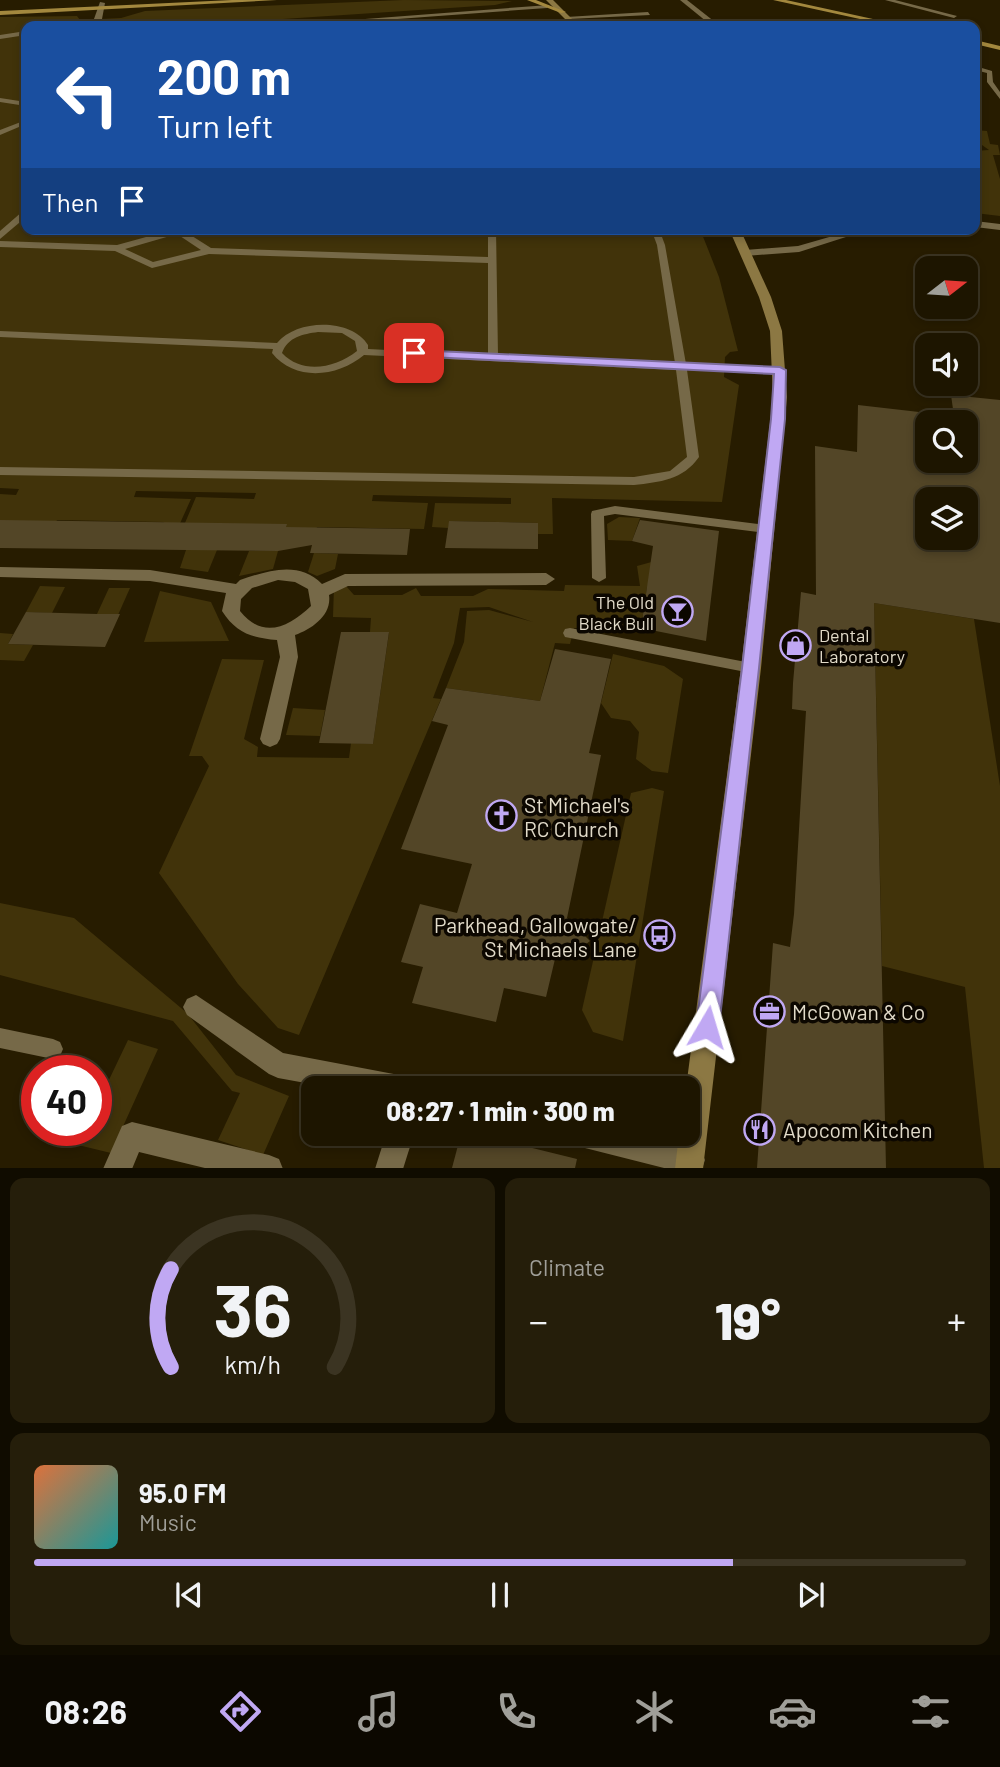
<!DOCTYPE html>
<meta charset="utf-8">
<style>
body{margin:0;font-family:Barlow,sans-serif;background:#251e0a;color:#f1f3f6;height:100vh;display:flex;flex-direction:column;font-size:26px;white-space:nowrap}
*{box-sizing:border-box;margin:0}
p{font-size:23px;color:#a09f99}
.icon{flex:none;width:38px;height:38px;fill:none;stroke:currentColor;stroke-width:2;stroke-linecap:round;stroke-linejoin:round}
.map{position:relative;height:1168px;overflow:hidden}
.drawer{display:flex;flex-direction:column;gap:10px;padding:10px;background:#100c00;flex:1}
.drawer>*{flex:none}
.guide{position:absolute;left:21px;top:21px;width:959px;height:214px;border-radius:14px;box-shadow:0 4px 10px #0003,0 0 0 2px #3b3422;background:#1a4fa0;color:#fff;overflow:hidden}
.needle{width:46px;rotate:73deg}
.controls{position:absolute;left:915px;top:256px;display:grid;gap:14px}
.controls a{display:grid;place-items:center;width:63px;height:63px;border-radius:14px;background:#1d1500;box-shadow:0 4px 10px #0003,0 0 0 2px #3b3422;font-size:35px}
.speed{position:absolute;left:21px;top:1055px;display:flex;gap:14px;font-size:35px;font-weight:700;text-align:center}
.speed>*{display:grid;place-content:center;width:91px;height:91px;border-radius:50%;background:#1d1500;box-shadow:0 4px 10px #0003,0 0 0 2px #3b3422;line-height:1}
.speed .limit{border:10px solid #d22;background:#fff;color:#111}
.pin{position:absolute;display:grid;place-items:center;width:60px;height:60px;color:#fff;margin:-30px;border-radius:14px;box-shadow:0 4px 10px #0006}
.me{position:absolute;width:77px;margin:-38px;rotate:7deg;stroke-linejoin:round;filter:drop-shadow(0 0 5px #0008)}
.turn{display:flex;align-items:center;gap:24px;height:147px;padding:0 21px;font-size:32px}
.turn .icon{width:91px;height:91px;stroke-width:2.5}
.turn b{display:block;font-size:49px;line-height:60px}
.then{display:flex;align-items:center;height:66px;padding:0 21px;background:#0003;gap:14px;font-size:26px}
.big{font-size:52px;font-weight:800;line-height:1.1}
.drawer .tile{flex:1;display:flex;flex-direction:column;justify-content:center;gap:10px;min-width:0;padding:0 24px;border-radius:14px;background:#251e0a}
.drawer .dial{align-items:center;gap:0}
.dial svg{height:182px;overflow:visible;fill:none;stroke:#3b3422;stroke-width:7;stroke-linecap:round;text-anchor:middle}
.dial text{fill:#f1f3f6;stroke:none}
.song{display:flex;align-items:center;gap:21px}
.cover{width:84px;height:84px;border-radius:10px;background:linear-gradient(135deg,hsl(20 70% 55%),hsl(180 70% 35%))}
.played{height:7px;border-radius:4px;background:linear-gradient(90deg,#c0a8f3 75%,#3b3422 75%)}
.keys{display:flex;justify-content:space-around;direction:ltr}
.heat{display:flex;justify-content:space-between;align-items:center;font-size:38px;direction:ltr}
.drawer .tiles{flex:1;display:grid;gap:10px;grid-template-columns:1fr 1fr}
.tile:last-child{grid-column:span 2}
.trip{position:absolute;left:301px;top:1076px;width:399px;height:70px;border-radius:14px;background:#1d1500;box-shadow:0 4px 10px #0003,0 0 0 2px #3b3422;font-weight:800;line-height:70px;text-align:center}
.tab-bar{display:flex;height:112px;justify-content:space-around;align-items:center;background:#0c0800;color:#a09f99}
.tab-bar .icon{width:49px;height:49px}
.tab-bar .current{color:#c0a8f3}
.tab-bar b{font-size:32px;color:#f1f3f6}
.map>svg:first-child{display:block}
.green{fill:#41330a}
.building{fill:#534627;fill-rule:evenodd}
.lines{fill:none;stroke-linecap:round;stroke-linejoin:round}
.lane{fill:#766948;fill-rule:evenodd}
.street{fill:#766948;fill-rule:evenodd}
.secondary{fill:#8c7843;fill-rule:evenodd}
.primary{fill:#a3883e;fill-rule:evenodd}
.route{fill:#c0a8f3;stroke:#7d6d9e;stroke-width:2}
.labels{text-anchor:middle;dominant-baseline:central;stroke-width:7;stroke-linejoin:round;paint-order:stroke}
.poi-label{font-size:18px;fill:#e2dbc9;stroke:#0c0700;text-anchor:end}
.near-poi-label{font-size:21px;fill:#e2dbc9;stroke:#0c0700;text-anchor:start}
</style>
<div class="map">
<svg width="1000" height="1169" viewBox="0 0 1000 1169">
<rect width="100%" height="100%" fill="#271c00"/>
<g class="green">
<polygon points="404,0 512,1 495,5 283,19 255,26 26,26 26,229 700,229 719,277 738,351 730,352 725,357 724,377 739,385 722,502 552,498 553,534 538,534 538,523 450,521 448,528 432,527 435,503 511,504 511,498 373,495 372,501 428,503 424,529 317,527 314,535 182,530 196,497 254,499 256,493 136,491 134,497 191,499 177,530 163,522 57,520 48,536 0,520 0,494 16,495 19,489 0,488 0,17 77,16 80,20 121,18 145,11"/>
<polygon points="975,130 987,131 990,144 998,145 1000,155 993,155 1000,179 1000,216 975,213 975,206 979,206 975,198 975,151 989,150 975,140"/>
<polygon points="619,517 640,518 632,541 608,540 607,524"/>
<polygon points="186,550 217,550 208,572 180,568"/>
<polygon points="249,551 278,551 273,569 239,576"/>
<polygon points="314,553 338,554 335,569 317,576 308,572"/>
<polygon points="666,558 647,587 641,628 574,628 570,644 555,643 540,701 446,688 464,642 467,611 489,610 533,622 489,607 460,608 454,643 433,698 441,699 299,1035 278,1028 238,984 159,873 209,766 202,756 189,756 222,659 264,660 244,739 258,747 257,757 349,758 351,743 373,744 389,633 370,632 371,618 333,617 334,586 346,586 354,595 402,595 416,588 421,596 473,596 488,589 564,591 565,585 640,586 637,566"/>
<polygon points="40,586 65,587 52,613 26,612"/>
<polygon points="109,588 130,588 118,615 97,614"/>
<polygon points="160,591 211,602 229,641 144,642"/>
<polygon points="874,603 974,619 1000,786 1000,1168 984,1168 965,987 882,966"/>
<polygon points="0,633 13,634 8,644 33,645 24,661 0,660"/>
<polygon points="613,654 664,666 683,679 668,773 652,771 636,759 639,732 630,721 611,718 601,703"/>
<polygon points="293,708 325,710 320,736 286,735"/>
<polygon points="652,788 664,791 623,1041 593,1032 582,1010 631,793"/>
<polygon points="0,903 74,918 187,1013 236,1075 289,1096 263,1155 218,1140 240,1093 232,1091 173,1021 0,975"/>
<polygon points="128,1040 158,1049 111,1153 78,1145 85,1131 96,1130 96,1107"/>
</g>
<g class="building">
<path d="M951 395 1000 400V623L874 603 886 1168H757L773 943 790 947 794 914 806 711 792 709 793 683 801 592 816 595 815 446 857 452 858 405 954 416ZM928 422H966V460H928ZM928 499H966V537H928Z"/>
<polygon points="0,520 287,524 286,527 410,529 407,555 310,553 312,545 278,551 0,548"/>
<polygon points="640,520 719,531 706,641 641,628 653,546 632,541"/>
<polygon points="449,521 538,523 538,549 445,548"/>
<polygon points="26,612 97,614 120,614 105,647 8,644"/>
<polygon points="341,632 389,632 373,744 319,743"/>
<polygon points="555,649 611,659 589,753 601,755 567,918 590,941 577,951 555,959 546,997 504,988 496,1022 412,1003 423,967 401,962 420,904 457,913 472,864 401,849 448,725 432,721 446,688 540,701"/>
<polygon points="461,1134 476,1134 577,1159 575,1168 452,1168"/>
</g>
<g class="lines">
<g class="lane">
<polygon points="885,0 895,0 957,16 954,18"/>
<polygon points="96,18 101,19 87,26 80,26"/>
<polygon points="495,19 518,26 495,23 433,25"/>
<polygon points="26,31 26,35 0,39 0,35"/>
<polygon points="975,66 992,71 993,82 1000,92 1000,99 987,82 987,73 975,70"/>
<polygon points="0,98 26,102 26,106 0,102"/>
<polygon points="26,120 26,124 0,135 0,130"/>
<polygon points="23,211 26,211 26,217 0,239 0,231"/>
<polygon points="975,221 1000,224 1000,230 975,227"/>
<path d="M175 229H181L211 248 488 257V229H496L498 355 675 363 657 245 651 229H659L665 245 686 364 780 368 785 371 780 374 687 370 699 457C683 480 660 482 634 485L0 475V467L634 477 670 471 687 457 676 370 364 355C338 377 295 382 272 353L273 349 0 337V331L277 343C297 319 351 318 368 345V349L488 355V263L209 254 152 268 115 251 0 247V241L117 245ZM177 234 201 250 153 262 125 249ZM318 332 342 333 355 341 357 351C335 368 303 375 282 353 288 337 303 334 318 332Z"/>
<polygon points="857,229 871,229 799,252 745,256 740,253 745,250 798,246"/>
<polygon points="615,506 766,525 773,529 766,533 615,514 604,516 606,578 599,582 592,578 591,514 592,511"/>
<polygon points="570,628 751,663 756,664 759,668 756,672 751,673 565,637 563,633 565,629"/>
<polygon points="0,1028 53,1039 60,1042 63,1049 60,1056 53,1059 0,1048"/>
</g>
<g class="street">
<polygon points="680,0 687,0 720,26 712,26"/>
<polygon points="100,2 105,3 102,19 98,21 94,19"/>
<polygon points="549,5 547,8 302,26 273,26"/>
<polygon points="648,12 650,15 569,19 566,17"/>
<path d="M0 567 150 570 236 584 240 580C267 571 299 560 322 584L345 574 546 573 555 579 546 585 348 586 329 595C332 615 312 629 295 635L298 657 280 739 277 744 270 747 263 744 260 739 280 657 277 640C252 638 236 633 222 611L226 593 150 581 0 577ZM278 580 295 582 308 589 311 606C289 627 263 640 240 611L241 599 252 588Z"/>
<polygon points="196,995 283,1053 399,1075 408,1079 412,1088 333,1088 278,1078 269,1074 187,1015 183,1007 187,999"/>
<polygon points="132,1122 269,1155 279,1159 283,1169 209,1169 139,1152 132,1169 103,1169 122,1126"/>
<polygon points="386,1134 414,1134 403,1169 375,1169"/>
<path d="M571 1134C616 1134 659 1133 701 1150L705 1160 702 1169H668L585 1148 575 1144Z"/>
</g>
<g class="secondary">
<polygon points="546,0 553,0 579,26 572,26"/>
<polygon points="729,229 740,229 771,297 782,331 787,397 761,668 703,1169 675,1169 679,1134 688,1134 688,1088 686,1088 741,668 773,397 770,331 759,297"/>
</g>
<g class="primary">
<polygon points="232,0 277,0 0,15 0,11"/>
<polygon points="527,0 536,0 566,12 561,13"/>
<polygon points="773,0 786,0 905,26 892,26"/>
<polygon points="975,40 1000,46 1000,50 975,44"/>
</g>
</g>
<polygon class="route" points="414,350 780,367 786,370 785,419 759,668 719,1027 716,1035 707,1038 699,1035 696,1027 742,668 771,419 774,374 410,356 408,353"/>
<defs>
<symbol id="bar-ring" viewBox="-11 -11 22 22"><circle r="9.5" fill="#0c0700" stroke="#c0a8f3" stroke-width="1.5"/><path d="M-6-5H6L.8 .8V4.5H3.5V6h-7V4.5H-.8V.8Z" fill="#c0a8f3"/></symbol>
<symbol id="shop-ring" viewBox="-11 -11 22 22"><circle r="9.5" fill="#0c0700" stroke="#c0a8f3" stroke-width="1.5"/><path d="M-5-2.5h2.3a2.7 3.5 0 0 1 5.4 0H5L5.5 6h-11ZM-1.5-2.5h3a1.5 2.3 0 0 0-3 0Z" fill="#c0a8f3"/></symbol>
<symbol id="church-ring" viewBox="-11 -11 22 22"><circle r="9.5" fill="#0c0700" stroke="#c0a8f3" stroke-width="1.5"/><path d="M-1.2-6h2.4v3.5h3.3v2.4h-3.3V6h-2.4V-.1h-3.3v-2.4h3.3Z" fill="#c0a8f3"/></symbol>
<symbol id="bus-ring" viewBox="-11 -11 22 22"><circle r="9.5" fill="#0c0700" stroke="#c0a8f3" stroke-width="1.5"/><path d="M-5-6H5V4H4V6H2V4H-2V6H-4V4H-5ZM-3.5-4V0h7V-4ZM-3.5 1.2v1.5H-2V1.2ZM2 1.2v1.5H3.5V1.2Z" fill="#c0a8f3"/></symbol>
<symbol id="office-ring" viewBox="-11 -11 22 22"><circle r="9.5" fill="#0c0700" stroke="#c0a8f3" stroke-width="1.5"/><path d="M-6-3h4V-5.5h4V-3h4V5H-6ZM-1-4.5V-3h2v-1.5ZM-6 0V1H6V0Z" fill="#c0a8f3"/></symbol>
<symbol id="restaurant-ring" viewBox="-11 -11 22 22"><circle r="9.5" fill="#0c0700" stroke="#c0a8f3" stroke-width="1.5"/><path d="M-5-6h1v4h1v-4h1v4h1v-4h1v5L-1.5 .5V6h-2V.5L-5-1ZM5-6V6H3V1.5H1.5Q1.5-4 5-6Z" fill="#c0a8f3"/></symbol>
</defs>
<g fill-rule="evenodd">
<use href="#bar-ring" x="660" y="594" width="35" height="35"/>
<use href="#shop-ring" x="778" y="628" width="35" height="35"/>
<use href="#church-ring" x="484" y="798" width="35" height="35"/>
<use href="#bus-ring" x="642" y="918" width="35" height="35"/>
<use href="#office-ring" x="752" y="994" width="35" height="35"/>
<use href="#restaurant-ring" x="742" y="1112" width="35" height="35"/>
</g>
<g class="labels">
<g class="poi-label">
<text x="654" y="602">The Old<tspan x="654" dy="21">Black Bull</tspan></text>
<text x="819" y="635" text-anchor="start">Dental<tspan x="819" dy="21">Laboratory</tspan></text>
</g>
<g class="near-poi-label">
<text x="524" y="804">St Michael's<tspan x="524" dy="24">RC Church</tspan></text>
<text x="637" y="924" text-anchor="end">Parkhead, Gallowgate/<tspan x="637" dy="24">St Michaels Lane</tspan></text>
<text x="792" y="1011">McGowan &amp; Co</text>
<text x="783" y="1129">Apocom Kitchen</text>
</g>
</g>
</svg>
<div class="controls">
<a><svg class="needle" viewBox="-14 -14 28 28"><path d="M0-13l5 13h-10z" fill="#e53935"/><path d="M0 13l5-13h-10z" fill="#a09f99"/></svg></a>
<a><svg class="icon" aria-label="sound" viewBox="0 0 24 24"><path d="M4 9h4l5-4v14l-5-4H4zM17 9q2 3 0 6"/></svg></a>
<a><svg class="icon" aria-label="search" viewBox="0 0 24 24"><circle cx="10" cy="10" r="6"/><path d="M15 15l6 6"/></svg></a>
<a><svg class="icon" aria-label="layers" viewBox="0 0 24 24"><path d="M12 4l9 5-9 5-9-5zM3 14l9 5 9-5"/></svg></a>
</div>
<div class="speed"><div class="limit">40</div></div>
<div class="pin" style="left:414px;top:353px;background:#d93025"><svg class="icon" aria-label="arrive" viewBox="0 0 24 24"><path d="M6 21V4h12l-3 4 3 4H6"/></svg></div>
<svg class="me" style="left:707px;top:1027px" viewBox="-20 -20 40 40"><path d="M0-17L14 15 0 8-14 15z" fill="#c0a8f3" stroke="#fff" stroke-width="4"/></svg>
<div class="trip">08:27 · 1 min · 300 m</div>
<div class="guide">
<div class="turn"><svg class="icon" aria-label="left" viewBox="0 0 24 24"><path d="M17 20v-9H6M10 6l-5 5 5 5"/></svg><div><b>200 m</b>Turn left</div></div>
<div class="then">Then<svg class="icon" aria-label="arrive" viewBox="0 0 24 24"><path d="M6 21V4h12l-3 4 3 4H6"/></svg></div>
</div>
</div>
<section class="drawer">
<div class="tiles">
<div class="tile dial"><svg viewBox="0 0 100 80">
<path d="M14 69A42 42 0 1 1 86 69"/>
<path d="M14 69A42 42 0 0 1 14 26" stroke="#c0a8f3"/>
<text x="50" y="56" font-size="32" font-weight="700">36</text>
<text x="50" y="72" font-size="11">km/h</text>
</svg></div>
<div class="tile"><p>Climate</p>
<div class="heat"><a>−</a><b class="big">19°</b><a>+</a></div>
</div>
<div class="tile">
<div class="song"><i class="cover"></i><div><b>95.0 FM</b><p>Music</p></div></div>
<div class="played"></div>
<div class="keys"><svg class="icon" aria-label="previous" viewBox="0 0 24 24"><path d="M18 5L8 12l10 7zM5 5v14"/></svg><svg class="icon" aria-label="pause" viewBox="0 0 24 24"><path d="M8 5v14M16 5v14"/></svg><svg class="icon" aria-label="next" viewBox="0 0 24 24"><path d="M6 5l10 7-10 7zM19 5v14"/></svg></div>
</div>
</div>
</section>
<nav class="tab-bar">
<b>08:26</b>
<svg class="icon current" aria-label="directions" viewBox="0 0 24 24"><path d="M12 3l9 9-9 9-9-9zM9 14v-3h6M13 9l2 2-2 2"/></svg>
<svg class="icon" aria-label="music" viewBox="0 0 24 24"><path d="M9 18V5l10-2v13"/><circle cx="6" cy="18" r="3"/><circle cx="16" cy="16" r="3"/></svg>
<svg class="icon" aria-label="phone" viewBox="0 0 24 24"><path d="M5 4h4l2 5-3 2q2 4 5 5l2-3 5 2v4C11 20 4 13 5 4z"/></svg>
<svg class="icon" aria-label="climate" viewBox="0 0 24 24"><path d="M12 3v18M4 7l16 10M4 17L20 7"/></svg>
<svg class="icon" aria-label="car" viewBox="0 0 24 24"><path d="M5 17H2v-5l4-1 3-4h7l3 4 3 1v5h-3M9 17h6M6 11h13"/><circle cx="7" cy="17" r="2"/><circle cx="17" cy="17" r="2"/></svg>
<svg class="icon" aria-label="filters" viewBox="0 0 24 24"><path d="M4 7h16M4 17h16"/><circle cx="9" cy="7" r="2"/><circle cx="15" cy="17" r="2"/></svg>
</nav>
